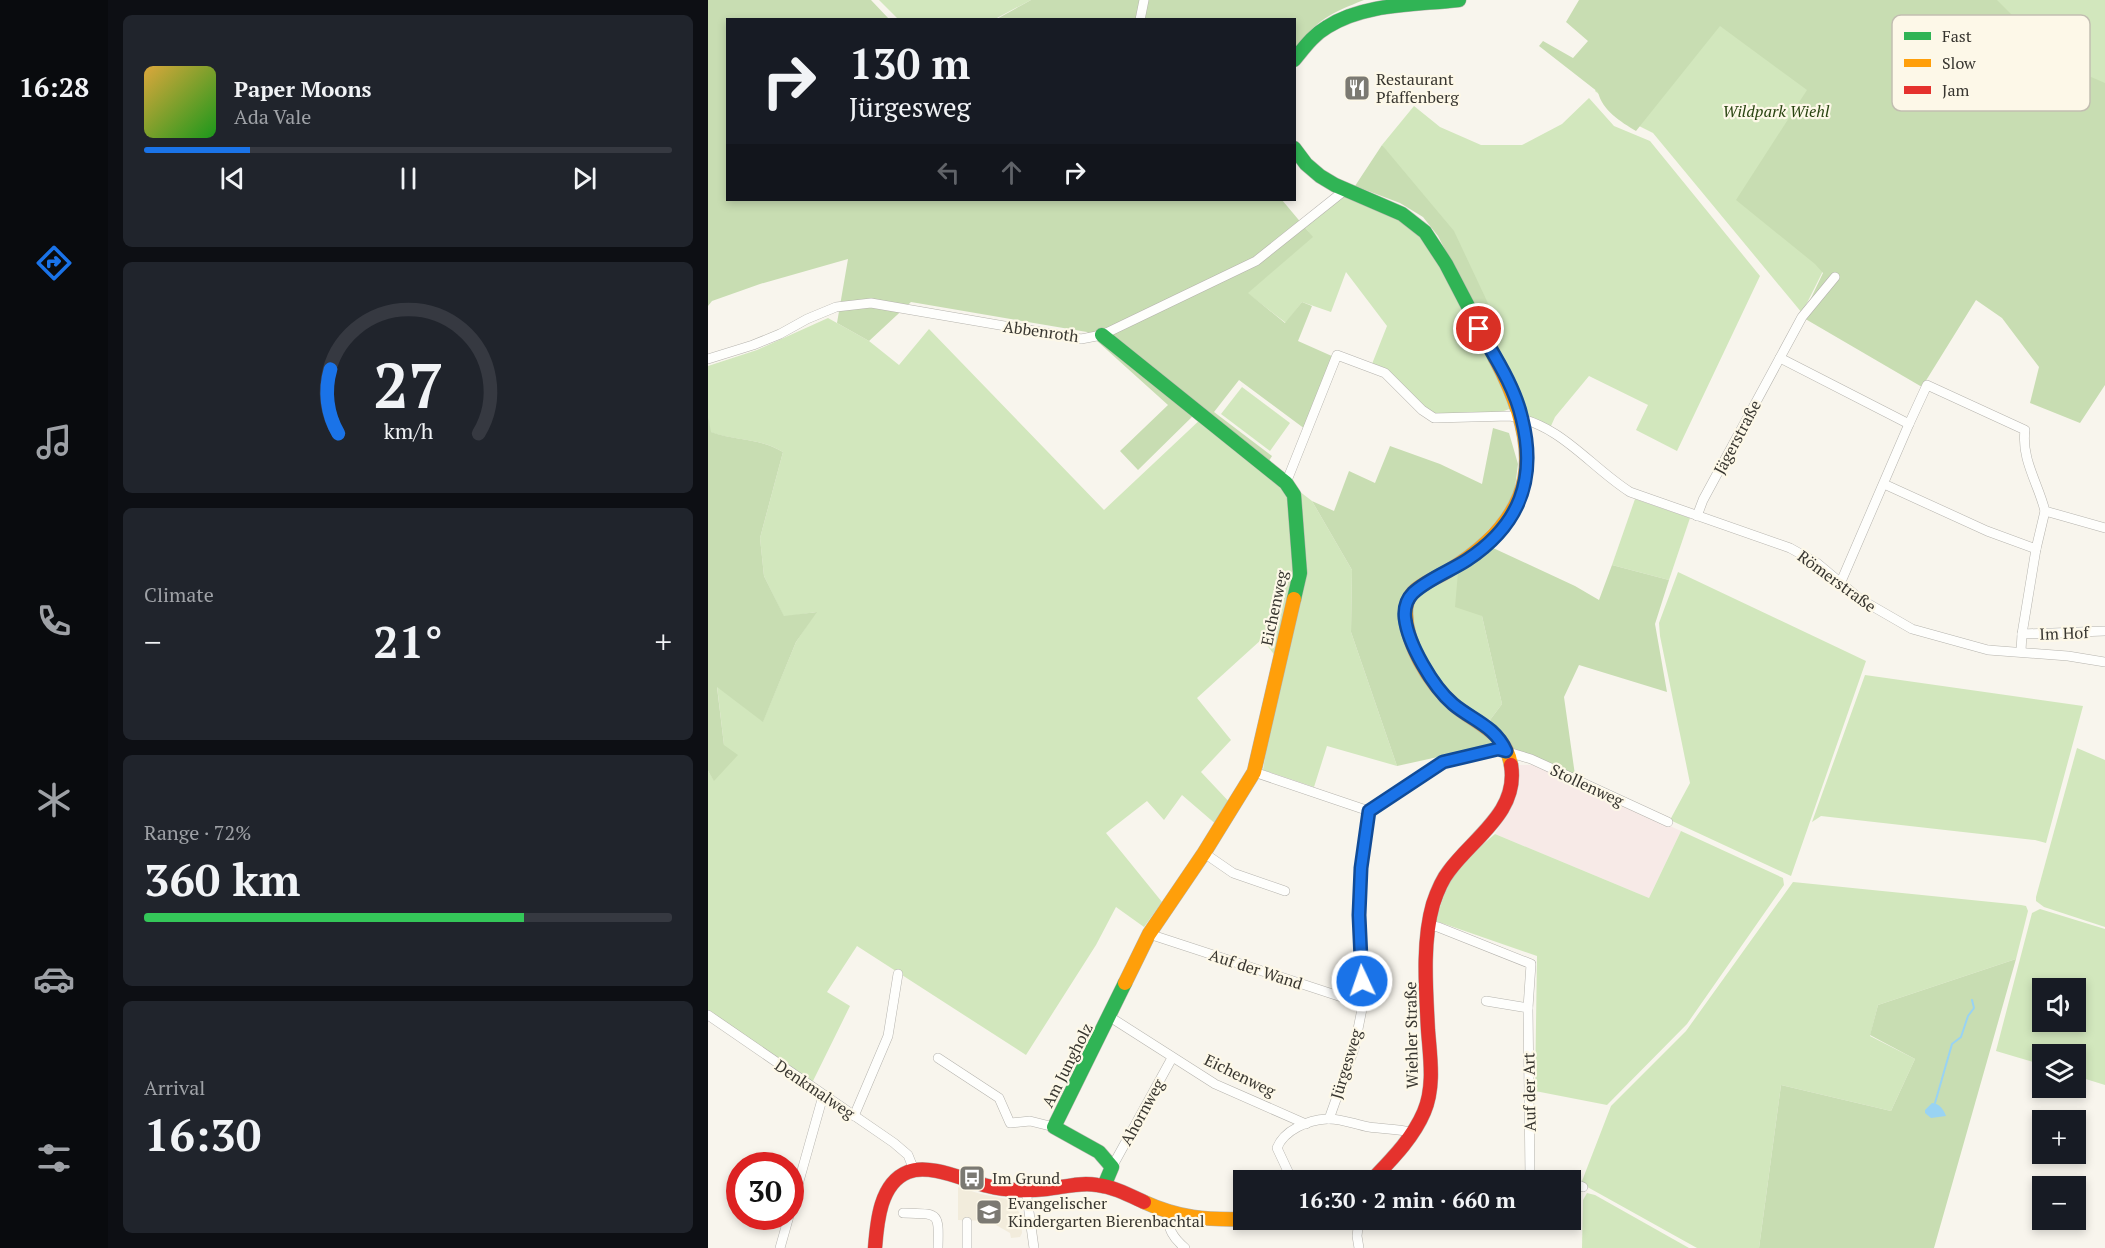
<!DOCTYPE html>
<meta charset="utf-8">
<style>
body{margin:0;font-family:"PT Serif",serif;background:#20242c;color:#f1f3f6;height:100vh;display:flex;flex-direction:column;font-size:22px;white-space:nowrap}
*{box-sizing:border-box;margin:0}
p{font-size:20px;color:#9ea1a6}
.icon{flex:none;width:33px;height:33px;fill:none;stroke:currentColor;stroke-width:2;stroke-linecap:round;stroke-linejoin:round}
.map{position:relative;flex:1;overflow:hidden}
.sheet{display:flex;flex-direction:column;gap:15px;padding:15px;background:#0d0f14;width:600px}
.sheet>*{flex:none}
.hud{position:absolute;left:18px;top:18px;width:570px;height:183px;border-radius:0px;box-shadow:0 3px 9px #0003;background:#171b24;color:#f1f3f6;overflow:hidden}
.buttons{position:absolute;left:1324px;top:978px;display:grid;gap:12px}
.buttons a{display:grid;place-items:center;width:54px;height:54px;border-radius:0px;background:#171b24;box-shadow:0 3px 9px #0003;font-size:30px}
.speed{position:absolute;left:18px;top:1152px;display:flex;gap:12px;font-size:30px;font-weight:700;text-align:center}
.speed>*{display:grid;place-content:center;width:78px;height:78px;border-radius:50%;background:#171b24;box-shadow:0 3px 9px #0003;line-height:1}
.speed .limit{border:9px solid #d22;background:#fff;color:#111}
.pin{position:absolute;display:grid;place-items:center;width:51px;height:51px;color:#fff;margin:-26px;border:3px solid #fff;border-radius:50%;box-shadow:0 2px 6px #0007}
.me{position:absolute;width:66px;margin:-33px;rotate:357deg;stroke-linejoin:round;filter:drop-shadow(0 0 4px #0008)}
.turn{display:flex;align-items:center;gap:21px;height:126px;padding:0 24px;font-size:27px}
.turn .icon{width:78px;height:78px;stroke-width:2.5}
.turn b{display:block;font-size:42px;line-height:51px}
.lanes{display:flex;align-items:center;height:57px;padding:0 24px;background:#0003;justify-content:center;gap:30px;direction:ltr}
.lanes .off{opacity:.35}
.big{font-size:45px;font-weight:700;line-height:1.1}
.sheet .tile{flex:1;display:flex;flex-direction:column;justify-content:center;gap:9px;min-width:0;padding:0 21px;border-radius:9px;background:#20242c}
.sheet .dial{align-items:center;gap:0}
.dial svg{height:156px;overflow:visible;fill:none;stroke:#363941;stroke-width:7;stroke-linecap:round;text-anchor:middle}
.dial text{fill:#f1f3f6;stroke:none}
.song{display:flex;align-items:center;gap:18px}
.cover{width:72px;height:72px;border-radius:9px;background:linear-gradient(135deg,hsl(40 70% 55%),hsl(120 70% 35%))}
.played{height:6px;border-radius:3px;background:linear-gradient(90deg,#1a73e8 20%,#363941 20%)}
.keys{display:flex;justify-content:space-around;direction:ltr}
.heat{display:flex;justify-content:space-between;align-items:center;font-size:33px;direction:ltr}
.charge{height:9px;border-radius:4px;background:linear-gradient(90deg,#34c759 72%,#363941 0)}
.trip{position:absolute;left:525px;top:1170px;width:348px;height:60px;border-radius:0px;background:#171b24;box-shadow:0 3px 9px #0003;font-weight:700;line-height:60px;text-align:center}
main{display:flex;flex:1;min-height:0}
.tab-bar{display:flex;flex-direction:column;width:108px;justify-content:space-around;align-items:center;background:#090b0e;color:#9ea1a6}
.tab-bar .icon{width:42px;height:42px}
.tab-bar .active{color:#1a73e8}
.tab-bar b{font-size:27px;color:#f1f3f6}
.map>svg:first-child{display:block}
.built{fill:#f2ecdc}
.industrial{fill:#f7eae7}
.green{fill:#d2e7bd;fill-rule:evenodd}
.forest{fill:#c8ddb2}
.water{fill:#99d3f3}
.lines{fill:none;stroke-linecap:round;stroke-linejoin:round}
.stream{stroke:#99d3f3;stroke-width:2}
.street-casing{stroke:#b5b3ad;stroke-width:10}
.fast-casing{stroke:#b5b3ad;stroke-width:15}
.slow-casing{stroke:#b5b3ad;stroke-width:15}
.jam-casing{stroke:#b5b3ad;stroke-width:15}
.street{stroke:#fefefc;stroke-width:9}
.fast{stroke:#30b455;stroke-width:14}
.slow{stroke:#ff9f0a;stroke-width:14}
.jam{stroke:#e5322d;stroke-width:14}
.route-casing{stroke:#114b97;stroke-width:15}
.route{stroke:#1a73e8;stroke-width:10}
.labels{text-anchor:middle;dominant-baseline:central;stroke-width:4.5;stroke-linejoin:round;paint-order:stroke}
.poi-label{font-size:16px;fill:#383630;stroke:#fdf8e8;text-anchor:start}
.park-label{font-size:16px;font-style:italic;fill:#294411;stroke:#fdf8e8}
.street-label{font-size:16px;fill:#383630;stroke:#fdf8e8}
.key{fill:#fdf8e8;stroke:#c2beb1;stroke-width:1.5}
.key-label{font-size:16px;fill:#383630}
</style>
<main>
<nav class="tab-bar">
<b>16:28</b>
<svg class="icon active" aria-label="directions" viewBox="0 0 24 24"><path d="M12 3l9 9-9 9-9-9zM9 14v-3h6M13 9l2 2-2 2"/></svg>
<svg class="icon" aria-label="music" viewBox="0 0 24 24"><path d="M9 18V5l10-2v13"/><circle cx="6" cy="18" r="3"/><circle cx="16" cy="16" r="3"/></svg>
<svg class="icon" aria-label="phone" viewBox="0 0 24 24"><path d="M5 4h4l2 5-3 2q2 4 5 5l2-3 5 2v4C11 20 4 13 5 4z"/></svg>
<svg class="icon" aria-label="climate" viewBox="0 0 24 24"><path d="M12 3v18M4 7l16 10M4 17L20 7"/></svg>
<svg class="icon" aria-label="car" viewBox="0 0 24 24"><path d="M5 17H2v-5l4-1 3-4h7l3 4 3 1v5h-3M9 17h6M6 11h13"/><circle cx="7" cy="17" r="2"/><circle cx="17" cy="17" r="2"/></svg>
<svg class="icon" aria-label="filters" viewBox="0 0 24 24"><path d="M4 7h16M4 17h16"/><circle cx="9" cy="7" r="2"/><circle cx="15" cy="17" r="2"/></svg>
</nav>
<section class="sheet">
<div class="tile">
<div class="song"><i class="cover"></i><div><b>Paper Moons</b><p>Ada Vale</p></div></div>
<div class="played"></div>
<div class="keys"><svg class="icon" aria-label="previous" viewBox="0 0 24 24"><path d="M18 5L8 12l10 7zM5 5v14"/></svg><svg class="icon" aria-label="pause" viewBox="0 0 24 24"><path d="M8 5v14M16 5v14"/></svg><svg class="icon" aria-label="next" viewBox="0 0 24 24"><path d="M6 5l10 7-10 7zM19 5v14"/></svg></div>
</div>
<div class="tile dial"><svg viewBox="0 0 100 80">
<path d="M14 69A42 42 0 1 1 86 69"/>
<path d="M14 69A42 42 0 0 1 10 36" stroke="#1a73e8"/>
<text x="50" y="56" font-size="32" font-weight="700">27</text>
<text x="50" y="72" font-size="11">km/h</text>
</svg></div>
<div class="tile"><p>Climate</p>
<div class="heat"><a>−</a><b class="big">21°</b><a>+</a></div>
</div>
<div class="tile"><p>Range · 72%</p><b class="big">360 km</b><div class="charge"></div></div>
<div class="tile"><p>Arrival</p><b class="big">16:30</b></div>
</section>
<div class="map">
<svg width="1397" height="1248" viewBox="0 0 1397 1248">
<rect width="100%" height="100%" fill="#f8f5ed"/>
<polygon class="built" points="250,1187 273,1194 299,1199 305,1203 309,1208 313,1217 314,1233 312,1237 303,1238 302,1233 281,1221 250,1220"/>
<polygon class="industrial" points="809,765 828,765 973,831 941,898 787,834 798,814"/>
<g class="green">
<polygon points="171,0 323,0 287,19 190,19"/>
<polygon points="934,0 1397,0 1397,108 1116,269 1094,313 945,133 927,124 887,91"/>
<polygon points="881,98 906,126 942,141 1052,276 969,451 928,430 940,405 881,376 847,417 843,426 817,415 783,339 794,332 674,145 706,106 732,127 773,145 814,145 854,124"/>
<path d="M636 195 689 215 710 232 727 254 805 407C787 418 747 415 726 416L664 364 679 326 638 272 623 312 594 302 578 323 539 293 604 237 597 227Z"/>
<path d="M120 318 161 341 191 365 221 329 396 510 495 417 604 501 644 570 643 632 689 766 619 746 606 787 555 770 572 662 554 639 489 698 523 740 493 772 525 806 510 826 474 795 456 820 439 801 398 833 454 902 436 927 408 907 388 945 318 1055 149 946 119 992 142 1006 104 1083 0 1011V771L6 780 16 745 9 686 55 721 88 642 108 612 76 617 56 576 52 538 75 452C52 438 28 441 2 432L0 415V366L49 350Z"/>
<polygon points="534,387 582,423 562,451 513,414"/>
<polygon points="927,499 982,518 961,580 904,565"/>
<path d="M750 572 774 616 794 704 782 720C771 715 758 710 749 702 731 688 691 620 706 599 716 586 736 579 750 572Z"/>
<polygon points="970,572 1158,661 1083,876 962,820 982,783 952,636 951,623"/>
<polygon points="1157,675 1375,706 1338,843 1327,840 1113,816 1104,822"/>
<polygon points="1369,748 1397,760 1397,927 1336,907 1328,901 1328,897"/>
<path d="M973 831 1075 878 1076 885 979 1024 899 1105 827 1091 829 956 728 921C740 876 753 863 787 834L941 898Z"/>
<polygon points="1085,882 1313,905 1318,906 1320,911 1308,959 1170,1005 1162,1036 1207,1059 1183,1111 1073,1085 1051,1248 989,1248 874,1184 874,1181 903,1106 978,1031"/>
<path d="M1332 909 1397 929V1085L1368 1076V1054H1335V1065L1288 1051 1324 913ZM1335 988H1368V1022H1335Z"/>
<polygon points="879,1193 887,1195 981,1248 874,1248 875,1200"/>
</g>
<g class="forest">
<polygon points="0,0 163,0 181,19 20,20 20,200 574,200 605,237 540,293 577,323 594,302 604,306 590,341 626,357 597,429 531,380 506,412 564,456 559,464 490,411 430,470 412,451 460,405 379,332 203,302 161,341 129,323 140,259 52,284 4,301 0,306"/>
<polygon points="323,0 433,0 429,19 287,20"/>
<path d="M439 0H656C623 13 608 20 587 49L586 20H434Z"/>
<path d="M871 0H1289L1353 64 1397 83V385L1372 423 1322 403 1331 367 1294 318 1268 300 1214 387 1094 317 1115 273 1107 264 1028 200 1099 90 1012 26 928 131C913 122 894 110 890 92L831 46 835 41 865 58 880 41 858 22Z"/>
<polygon points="674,145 746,231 794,333 783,339 730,236 715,217 692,203 647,186"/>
<path d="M0 415 3 432C29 441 52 438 75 452L52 538 56 576 76 616 109 612 88 642 55 722 9 687 16 745 30 755 6 781 0 771Z"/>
<polygon points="785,428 801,433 810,464 805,503 770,541 867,586 891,600 904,565 961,580 947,624 959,692 871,665 856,697 867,775 802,748 782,720 794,704 774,616 747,607 750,572 693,604 710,662 789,744 689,766 643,632 644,570 604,501 626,511 641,471 667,483 682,446 732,464 774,484"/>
<polygon points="1308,959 1226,1248 1051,1248 1073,1085 1183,1111 1207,1059 1162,1035 1170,1005"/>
</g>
<path class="water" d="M1224 1103C1231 1103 1236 1110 1238 1116L1223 1118 1217 1113V1110Z"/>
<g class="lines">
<polyline class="stream" points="1227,1103 1244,1044 1253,1037 1260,1016 1266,1008 1264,1000"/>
<defs>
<g id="street">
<polyline points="432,20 436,0"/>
<path d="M1072 358 1201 424 1219 385 1317 430C1313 459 1330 483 1337 511L1397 528"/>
<polyline points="0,359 45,345 72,334 99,319 128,307 163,303 373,339 394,335 548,261 637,190"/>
<path d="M578 483 629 355 677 373 714 410 726 418 802 416C854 425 880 465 922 492L1082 548 1109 563 1152 599 1204 629 1280 650 1360 656 1397 662"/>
<polyline points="1176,484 1279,531 1328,549 1314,634 1313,651"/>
<polyline points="989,516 995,500 1094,317 1127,277"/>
<polyline points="1328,549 1337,511"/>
<polyline points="1132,584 1201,424"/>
<polyline points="1314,634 1397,631"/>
<polyline points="546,772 661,811"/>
<polyline points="496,853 525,873 577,891"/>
<polyline points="720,925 730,927 823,964 820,1008"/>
<polyline points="441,934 655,1004"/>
<polyline points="778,1001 820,1008 822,1177"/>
<polyline points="0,1015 186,1143 200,1155 206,1170"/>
<polyline points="402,1017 507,1084 598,1124"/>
<polyline points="230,1058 291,1098 302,1123 322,1121 346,1127"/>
<polyline points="146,1116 180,1036 190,974"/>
<polyline points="621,1119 646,1049 655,1004 651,915 653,868 661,811 735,762 790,749 823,759 960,822"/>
<polyline points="404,1167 464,1058"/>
<path d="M584 1180 569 1148C576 1130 600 1120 619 1119 633 1118 648 1125 661 1127 675 1129 689 1129 703 1132"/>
<path d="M807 1180C825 1176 843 1175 861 1180"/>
<polyline points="862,1181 875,1187"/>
<polyline points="318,1190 326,1248"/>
<polyline points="82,1213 115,1096"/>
<path d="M195 1213C231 1214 231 1211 230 1248"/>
<path d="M460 1213C459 1228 465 1238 477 1248"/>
<polyline points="651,1220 649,1236 651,1248"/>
<polyline points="259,1222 259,1248"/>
<polyline points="72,1248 81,1216"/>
</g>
<g id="fast">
<path d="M586 60C596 48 605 35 619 27 656 3 708 5 751 0"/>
<polyline points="586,148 598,164 612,176 627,185 694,214 717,232 738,264 787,358"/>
<polyline points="394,335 578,483 586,495 592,573 586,599"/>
<polyline points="396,1186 404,1167 391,1152 346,1127 417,983"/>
</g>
<g id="slow">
<path d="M787 358C836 450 833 514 740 571 724 581 699 587 698 609 696 642 721 683 746 705 768 724 798 732 803 765"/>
<polyline points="417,983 441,934 496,853 546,772 586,599"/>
<path d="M436 1202C471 1218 498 1220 536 1219"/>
</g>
<g id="jam">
<path d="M664 1180C684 1159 705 1138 716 1112 727 1086 722 1057 720 1030 718 990 714 942 725 904 729 892 733 881 741 871 765 838 811 812 803 765"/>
<path d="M167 1248C169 1222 172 1183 200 1172 222 1163 258 1181 280 1186 299 1191 319 1191 339 1189 356 1187 372 1182 389 1185 406 1187 421 1195 436 1202"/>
</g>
</defs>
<use href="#street" class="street-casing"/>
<use href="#fast" class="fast-casing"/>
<use href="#slow" class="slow-casing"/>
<use href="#jam" class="jam-casing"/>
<use href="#street" class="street"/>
<use href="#fast" class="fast"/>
<use href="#slow" class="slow"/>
<use href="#jam" class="jam"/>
</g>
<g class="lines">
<defs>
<path id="route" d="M654 981 651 915 653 868 661 811 735 762 790 749 798 751C787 726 764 720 745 704 725 687 700 644 697 618 696 608 698 600 705 593 720 579 742 571 759 560 812 525 829 479 814 419 807 387 787 357 771 329"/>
</defs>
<use href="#route" class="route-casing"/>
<use href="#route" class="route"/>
</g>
<defs>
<symbol id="restaurant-square" viewBox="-11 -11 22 22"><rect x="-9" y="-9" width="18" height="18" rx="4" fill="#7b7972" stroke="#fdf8e8"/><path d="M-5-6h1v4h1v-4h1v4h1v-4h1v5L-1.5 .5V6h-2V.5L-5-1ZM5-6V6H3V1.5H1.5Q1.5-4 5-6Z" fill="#fff"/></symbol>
<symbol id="bus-square" viewBox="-11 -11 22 22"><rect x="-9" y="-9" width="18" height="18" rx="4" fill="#7b7972" stroke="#fdf8e8"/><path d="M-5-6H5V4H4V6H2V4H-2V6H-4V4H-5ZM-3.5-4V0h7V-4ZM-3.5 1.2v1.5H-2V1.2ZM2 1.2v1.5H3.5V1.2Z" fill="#fff"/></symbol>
<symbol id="school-square" viewBox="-11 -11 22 22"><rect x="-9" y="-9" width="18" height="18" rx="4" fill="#7b7972" stroke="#fdf8e8"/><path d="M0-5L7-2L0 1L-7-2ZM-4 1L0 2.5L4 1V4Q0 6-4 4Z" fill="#fff"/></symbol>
</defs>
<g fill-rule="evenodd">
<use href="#restaurant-square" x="634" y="73" width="30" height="30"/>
<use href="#bus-square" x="249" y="1163" width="30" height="30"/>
<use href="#school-square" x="266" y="1197" width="30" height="30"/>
</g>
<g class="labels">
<g class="poi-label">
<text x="668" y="79">Restaurant<tspan x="668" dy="18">Pfaffenberg</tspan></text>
<text x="284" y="1178">Im Grund</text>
<text x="300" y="1203">Evangelischer<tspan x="300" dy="18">Kindergarten Bierenbachtal</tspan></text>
</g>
<g class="park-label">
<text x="1068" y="111">Wildpark Wiehl</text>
</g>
<g class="street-label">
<text transform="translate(333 331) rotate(8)">Abbenroth</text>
<text transform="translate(1029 437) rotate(-62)">Jägerstraße</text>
<text transform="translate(1129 581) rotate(36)">Römerstraße</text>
<text transform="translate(566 608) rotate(-78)">Eichenweg</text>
<text transform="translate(1356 633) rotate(-2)">Im Hof</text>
<text transform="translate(879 785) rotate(25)">Stollenweg</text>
<text transform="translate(548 969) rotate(18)">Auf der Wand</text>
<text transform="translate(703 1035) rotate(-91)">Wiehler Straße</text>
<text transform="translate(638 1064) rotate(-73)">Jürgesweg</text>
<text transform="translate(359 1065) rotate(-63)">Am Jungholz</text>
<text transform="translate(532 1075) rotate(26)">Eichenweg</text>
<text transform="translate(107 1089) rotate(34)">Denkmalweg</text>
<text transform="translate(821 1092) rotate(-91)">Auf der Art</text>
<text transform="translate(434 1112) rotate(-61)">Ahornweg</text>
</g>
</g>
<rect x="1184" y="15" width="198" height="96" rx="9" class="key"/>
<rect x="1196" y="32" width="27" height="8" fill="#30b455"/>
<rect x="1196" y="59" width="27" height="8" fill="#ff9f0a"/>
<rect x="1196" y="86" width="27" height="8" fill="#e5322d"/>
<g class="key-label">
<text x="1234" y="42">Fast</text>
<text x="1234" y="69">Slow</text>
<text x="1234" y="96">Jam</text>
</g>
</svg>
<div class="buttons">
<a><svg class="icon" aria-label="sound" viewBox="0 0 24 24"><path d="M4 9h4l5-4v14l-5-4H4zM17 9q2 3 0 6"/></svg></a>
<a><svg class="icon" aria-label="layers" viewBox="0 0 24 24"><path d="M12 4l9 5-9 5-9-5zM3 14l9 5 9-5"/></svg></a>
<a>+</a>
<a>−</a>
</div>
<div class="speed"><div class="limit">30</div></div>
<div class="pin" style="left:771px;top:329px;background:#d93025"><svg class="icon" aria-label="arrive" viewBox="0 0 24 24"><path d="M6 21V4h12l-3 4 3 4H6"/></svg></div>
<svg class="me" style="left:654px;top:981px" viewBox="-20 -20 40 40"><circle r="17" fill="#1a73e8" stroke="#fff" stroke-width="3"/><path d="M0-11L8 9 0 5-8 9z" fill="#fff"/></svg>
<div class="trip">16:30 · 2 min · 660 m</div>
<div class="hud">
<div class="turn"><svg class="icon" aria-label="right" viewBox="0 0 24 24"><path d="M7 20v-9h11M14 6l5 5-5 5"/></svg><div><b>130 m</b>Jürgesweg</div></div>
<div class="lanes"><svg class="icon off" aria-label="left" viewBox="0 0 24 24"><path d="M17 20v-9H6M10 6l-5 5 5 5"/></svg><svg class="icon off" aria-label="ahead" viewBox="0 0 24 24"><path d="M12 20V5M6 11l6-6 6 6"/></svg><svg class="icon" aria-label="right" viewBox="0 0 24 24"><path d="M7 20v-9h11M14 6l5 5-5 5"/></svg></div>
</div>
</div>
</main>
